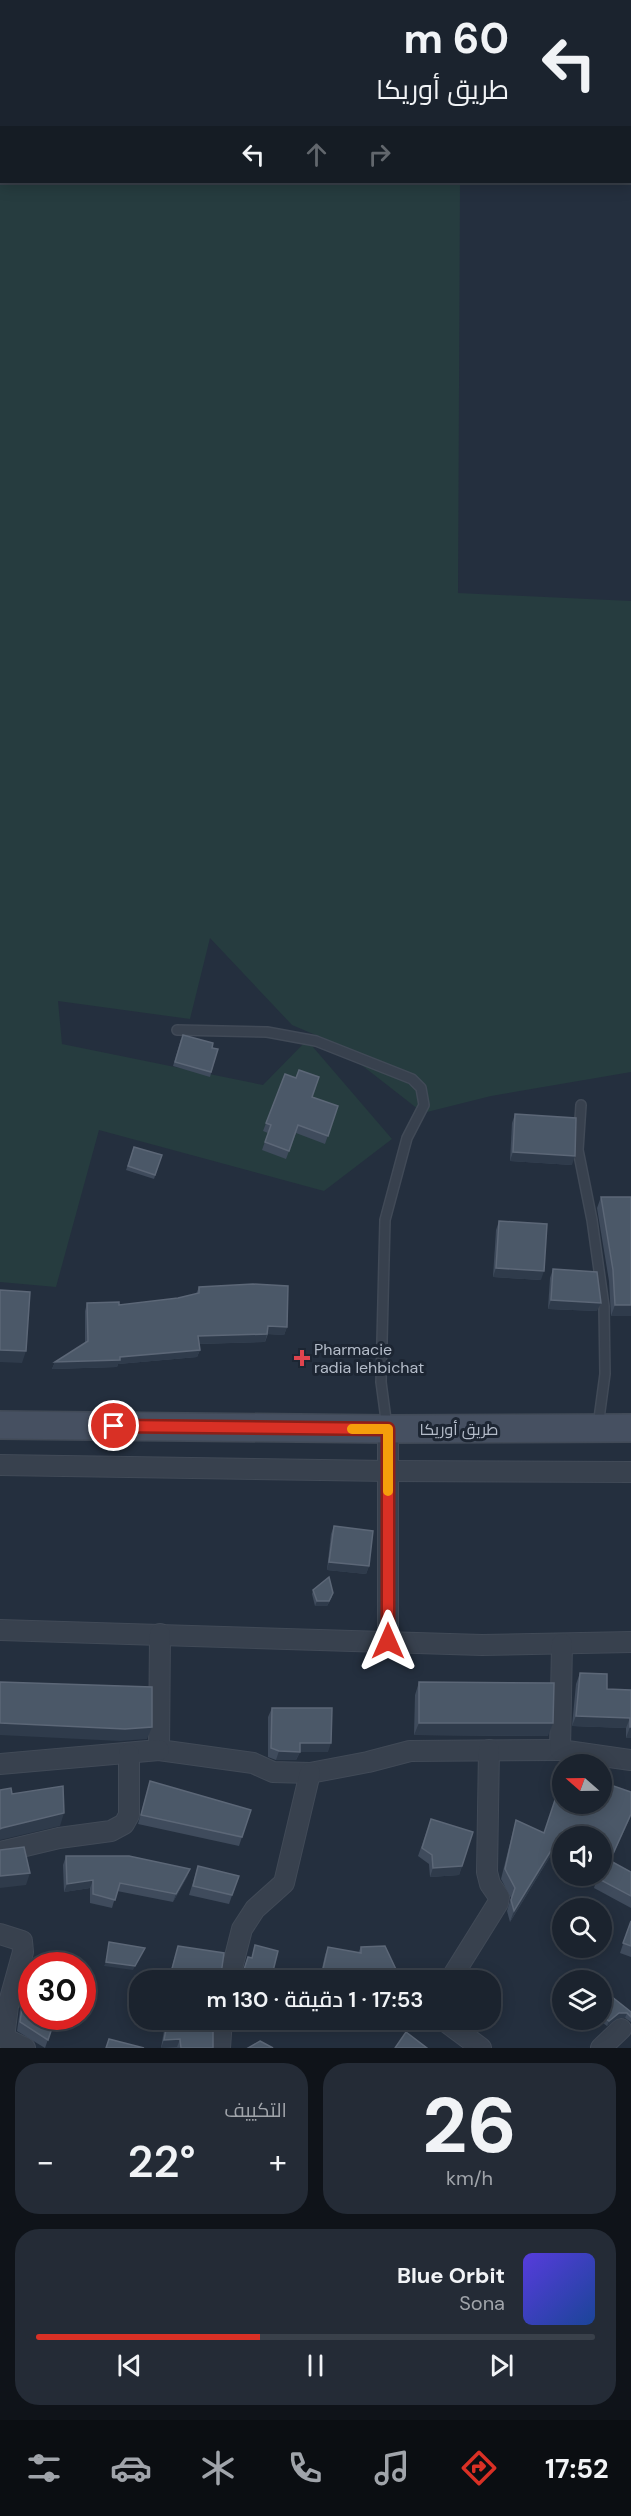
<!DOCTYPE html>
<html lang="ar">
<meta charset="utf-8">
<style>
body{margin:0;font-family:"DM Sans",Cairo,sans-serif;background:#242b36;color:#f1f3f6;direction:rtl;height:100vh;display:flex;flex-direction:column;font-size:22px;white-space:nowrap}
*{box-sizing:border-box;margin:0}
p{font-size:20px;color:#a0a4aa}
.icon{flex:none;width:33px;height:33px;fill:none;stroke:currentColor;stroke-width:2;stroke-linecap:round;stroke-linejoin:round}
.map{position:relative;height:2048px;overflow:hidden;direction:ltr}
.sheet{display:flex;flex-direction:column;gap:15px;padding:15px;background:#0f1319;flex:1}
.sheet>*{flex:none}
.guide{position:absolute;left:0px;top:0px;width:632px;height:183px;box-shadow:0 3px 15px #0003,0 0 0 2px #39404a;direction:rtl;background:#1b232e;color:#f1f3f6;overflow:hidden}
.needle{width:39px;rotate:290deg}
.buttons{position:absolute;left:552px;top:1754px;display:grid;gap:12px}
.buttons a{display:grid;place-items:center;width:60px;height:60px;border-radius:50%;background:#1b232e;box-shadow:0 3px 15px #0003,0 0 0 2px #39404a;font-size:30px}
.speed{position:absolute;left:18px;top:1952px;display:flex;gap:12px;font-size:30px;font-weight:700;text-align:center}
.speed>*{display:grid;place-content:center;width:78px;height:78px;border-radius:50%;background:#1b232e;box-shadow:0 3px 15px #0003,0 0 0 2px #39404a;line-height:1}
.speed .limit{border:9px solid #d22;background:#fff;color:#111}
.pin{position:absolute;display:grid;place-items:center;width:51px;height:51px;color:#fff;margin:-26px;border:3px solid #fff;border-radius:50%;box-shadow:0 2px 6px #0007}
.me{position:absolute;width:66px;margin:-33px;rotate:0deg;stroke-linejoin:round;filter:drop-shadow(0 0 4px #0008)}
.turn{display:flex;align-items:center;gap:21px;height:126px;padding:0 24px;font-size:27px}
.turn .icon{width:78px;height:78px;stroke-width:2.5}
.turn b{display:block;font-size:42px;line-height:51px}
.lanes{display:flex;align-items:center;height:57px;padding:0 24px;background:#0003;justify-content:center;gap:30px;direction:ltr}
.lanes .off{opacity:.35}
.big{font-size:45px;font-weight:600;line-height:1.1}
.sheet .card{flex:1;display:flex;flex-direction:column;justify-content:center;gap:9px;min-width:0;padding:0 21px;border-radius:24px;background:#242b36}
.sheet .dial{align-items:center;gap:0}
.dial b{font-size:78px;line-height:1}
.song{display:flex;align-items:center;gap:18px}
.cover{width:72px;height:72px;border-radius:9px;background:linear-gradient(135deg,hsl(250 70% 55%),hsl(220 70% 35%))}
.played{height:6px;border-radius:3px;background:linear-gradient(90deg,#d93025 40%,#39404a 40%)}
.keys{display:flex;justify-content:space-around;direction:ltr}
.heat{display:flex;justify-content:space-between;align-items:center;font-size:33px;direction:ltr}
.sheet .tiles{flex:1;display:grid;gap:15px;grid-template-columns:1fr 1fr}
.card:last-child{grid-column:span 2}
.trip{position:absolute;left:129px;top:1970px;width:372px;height:60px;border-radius:24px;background:#1b232e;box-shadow:0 3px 15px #0003,0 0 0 2px #39404a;font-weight:600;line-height:60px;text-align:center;direction:rtl}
.menu{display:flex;height:96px;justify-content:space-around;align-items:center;background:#0b0e12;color:#a0a4aa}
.menu .icon{width:42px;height:42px}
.menu .selected{color:#d93025}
.menu b{font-size:27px;color:#f1f3f6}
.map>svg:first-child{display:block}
.green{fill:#263c3f}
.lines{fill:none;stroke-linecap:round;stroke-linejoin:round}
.lane-casing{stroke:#414a57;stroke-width:12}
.street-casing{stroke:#414a57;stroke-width:22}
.secondary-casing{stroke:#414a57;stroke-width:30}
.lane{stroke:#38414e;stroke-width:9}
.street{stroke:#38414e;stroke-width:20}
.secondary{stroke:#465061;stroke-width:27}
.wall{fill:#3f4b5c}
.shaded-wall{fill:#2f3b4b}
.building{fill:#4b5868;stroke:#5c6777;stroke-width:1.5}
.route-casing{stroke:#8d1f18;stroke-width:15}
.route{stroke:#d93025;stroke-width:10}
.slow{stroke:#f59e0b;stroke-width:10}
.health-dot{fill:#e0444e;stroke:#1d2633;stroke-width:2}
.labels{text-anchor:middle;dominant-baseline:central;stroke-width:6;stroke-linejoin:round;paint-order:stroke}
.poi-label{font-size:16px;fill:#b4bcc9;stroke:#1d2633;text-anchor:start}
.street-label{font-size:16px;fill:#b4bcc9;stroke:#1d2633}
</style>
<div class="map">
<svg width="631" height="2048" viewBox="0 0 631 2048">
<rect width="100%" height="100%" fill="#242f3e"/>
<polygon class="green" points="0,0 9,1 2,2 2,182 460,182 458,593 631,601 631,1072 491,1096 423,1113 332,1042 292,1025 210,938 190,1019 58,1001 62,1044 263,1085 307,1040 392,1139 324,1191 99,1130 56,1287 0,1282"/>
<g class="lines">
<defs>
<g id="lane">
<polyline points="177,1030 267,1032 316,1041 412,1079 421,1088 424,1105 407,1138 385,1220 381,1382 387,1427"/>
<polyline points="581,1105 578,1150 592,1220 604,1306 605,1374 598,1426"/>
</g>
<g id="street">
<polyline points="388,1429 388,1641"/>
<polyline points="0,1465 388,1471 631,1472"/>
<polyline points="0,1630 482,1645 631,1642"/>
<polyline points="160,1634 159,1750 253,1763 273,1772 310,1773 368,1762 410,1751 560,1750"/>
<polyline points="562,1644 560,1750 631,1760"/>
<polyline points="0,1764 159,1750"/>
<polyline points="0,1852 59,1838 111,1831 124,1824 129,1815 129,1754"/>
<polyline points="0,1934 22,1941 23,1952 8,2006 4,2038 25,2048"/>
<polyline points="229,1980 242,1929 255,1909 284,1883 310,1773"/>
<polyline points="450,1980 498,1903 499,1897 490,1884 487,1872 489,1750"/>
<polyline points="442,2019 481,2048"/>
<polyline points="220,2048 222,2019"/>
<polyline points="601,2048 621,2029"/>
</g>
<polyline id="secondary" points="0,1425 388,1429 631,1428"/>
</defs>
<use href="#lane" class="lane-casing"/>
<use href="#street" class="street-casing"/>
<use href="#secondary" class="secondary-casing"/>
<use href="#lane" class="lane"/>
<use href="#street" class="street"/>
<use href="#secondary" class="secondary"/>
</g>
<g class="wall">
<polygon points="181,1039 218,1049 210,1077 173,1066"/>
<polygon points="285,1074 312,1097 338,1106 325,1144 296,1133 286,1159 262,1150 268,1133 263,1131"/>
<polygon points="515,1114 572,1165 510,1161 512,1123"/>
<polygon points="134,1147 162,1155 154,1179 126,1170"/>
<polygon points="601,1197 631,1316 611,1316 609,1281 597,1208"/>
<polygon points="499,1221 541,1280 493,1277 496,1230"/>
<polygon points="553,1269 597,1311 548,1309 550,1278"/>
<polygon points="199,1287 287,1327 284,1335 268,1334 265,1342 199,1344 200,1350 197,1357 118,1364 117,1367 52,1369 55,1362 85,1343 85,1311 87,1303 119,1305 178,1298 196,1294"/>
<polygon points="334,1526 369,1566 366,1574 327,1570 331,1534"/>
<polygon points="313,1590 332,1597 327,1606 315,1606 312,1594"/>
<polygon points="580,1673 607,1689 631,1690 631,1738 626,1738 626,1728 572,1726 576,1684"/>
<polygon points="419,1682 548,1736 414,1735 415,1695"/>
<polygon points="272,1708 328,1752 300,1752 296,1760 276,1760 268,1757 268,1717"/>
<polygon points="150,1781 251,1810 239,1846 138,1824"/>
<polygon points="631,1792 631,1816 610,1861 631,1872 631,1908 594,1888 597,1878 604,1865 602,1863 602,1836 562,1836 562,1844 559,1842 510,1922 507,1911 511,1898 501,1879 513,1831 516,1820 544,1833"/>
<polygon points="431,1819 462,1866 459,1875 430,1877 429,1864 418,1856"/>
<polygon points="66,1856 190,1869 187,1877 173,1902 117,1891 112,1908 90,1903 90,1888 64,1892 63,1865"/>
<polygon points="198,1866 239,1876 229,1904 189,1895"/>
<polygon points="631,1920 631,1957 620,1953"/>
<polygon points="178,1946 221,1974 227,1980 168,1980"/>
<polygon points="328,1947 358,1953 361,1947 401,1980 333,1980 320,1977 325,1955"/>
<polygon points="32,1977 56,2016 45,2048 17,2031 20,2010"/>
<polygon points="602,1989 631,2012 631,2022 625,2018 618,2018 607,2026 598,2019 602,2019"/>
<polygon points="166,2019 213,2019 213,2048 161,2048"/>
<polygon points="262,2019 293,2019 291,2026"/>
</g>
<g class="shaded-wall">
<polygon points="513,1152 575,1156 572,1165 510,1161"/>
<polygon points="496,1268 544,1271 541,1280 493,1277"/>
<polygon points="551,1300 601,1303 597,1311 548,1309"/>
<polygon points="615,1305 631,1305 631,1316 611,1316"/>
<polygon points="268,1326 287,1327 284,1335 265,1334"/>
<polygon points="267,1334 265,1342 196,1344 198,1336"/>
<polygon points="0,1350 26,1351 22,1363 0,1362"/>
<polygon points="200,1350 197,1357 118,1364 117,1367 52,1369 55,1362"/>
<polygon points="329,1562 369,1566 366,1574 327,1570"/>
<polygon points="333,1593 327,1606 315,1606 317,1601"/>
<polygon points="576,1716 630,1718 626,1728 572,1726"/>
<polygon points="0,1723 152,1727 147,1739 120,1741 0,1735"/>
<polygon points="419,1723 553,1723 548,1736 414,1735"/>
<polygon points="630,1727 631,1727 631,1738 626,1738"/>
<polygon points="300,1743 331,1743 328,1752 300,1752 296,1760 276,1760 279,1751"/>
<polygon points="64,1813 60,1826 0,1840 0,1829 2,1828"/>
<polygon points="631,1814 631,1816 608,1867 612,1856"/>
<polygon points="563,1831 559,1842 510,1922 514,1911"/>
<polygon points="462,1866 459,1875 430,1877 433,1868"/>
<polygon points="190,1869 187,1877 173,1902 176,1894"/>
<polygon points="30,1873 26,1885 0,1888 0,1876"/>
<polygon points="93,1880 90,1888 64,1892 67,1884"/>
<polygon points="145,1948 133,1970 104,1966 106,1962"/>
<polygon points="619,2013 627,2013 625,2018 618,2018 607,2026 609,2021"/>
<polygon points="180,2039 177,2047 161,2048 164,2040"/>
</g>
<g class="building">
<polygon points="183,1035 213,1043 212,1048 218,1049 211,1072 175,1062"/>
<polygon points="299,1070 319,1077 312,1097 338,1106 328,1136 298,1125 289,1151 265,1142 271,1125 266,1123 285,1074 296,1078"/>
<polygon points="515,1114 576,1118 575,1156 513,1152"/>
<polygon points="134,1147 162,1155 155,1175 128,1166"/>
<polygon points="601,1197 631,1197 631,1305 615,1305 613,1270"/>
<polygon points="499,1221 547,1224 544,1271 496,1268"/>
<polygon points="553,1269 597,1272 601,1303 551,1300"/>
<polygon points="253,1284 288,1286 287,1327 268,1326 267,1334 198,1336 200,1350 120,1357 120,1360 55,1362 88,1341 87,1303 119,1302 119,1305 178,1298 199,1293 199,1287"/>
<polygon points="0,1290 30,1292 26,1351 0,1350"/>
<polygon points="334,1526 373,1531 369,1566 329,1562"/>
<polygon points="329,1577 333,1593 329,1601 317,1601 313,1590"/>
<polygon points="580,1673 607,1674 607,1689 631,1690 631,1727 630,1727 630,1718 576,1716"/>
<polygon points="0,1682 152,1687 152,1727 125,1729 0,1723"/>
<polygon points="419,1682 554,1683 553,1723 419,1723"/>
<polygon points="272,1708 332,1708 331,1743 300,1743 300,1752 279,1751 271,1748"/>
<polygon points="150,1781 251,1810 242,1837 141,1815"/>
<polygon points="602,1782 631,1792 631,1814 612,1856 602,1851 602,1836 572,1836 563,1831 514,1911 511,1900 515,1888 505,1869 516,1820 544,1833 556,1797 562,1799 562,1803 573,1803 579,1805 580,1803 602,1803"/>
<polygon points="63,1786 64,1813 2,1828 0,1829 0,1790 11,1788 12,1794"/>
<polygon points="431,1819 473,1832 462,1866 433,1868 432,1855 422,1848"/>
<polygon points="24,1847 30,1873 0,1876 0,1850"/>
<polygon points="66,1856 129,1856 190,1869 176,1894 120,1883 115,1900 93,1894 93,1880 67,1884"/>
<polygon points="607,1859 631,1872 631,1896 597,1878 599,1875 602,1875 602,1870"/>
<polygon points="198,1866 239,1876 232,1895 193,1886"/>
<polygon points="631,1921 631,1946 623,1943"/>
<polygon points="109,1942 145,1948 135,1966 106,1962"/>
<polygon points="255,1945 278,1951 272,1975 293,1980 238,1980 241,1979 248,1957 252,1958"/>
<polygon points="178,1946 224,1953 221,1974 227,1980 169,1980"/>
<polygon points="385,1946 401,1980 362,1980 362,1978 323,1969 328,1947 361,1953 361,1947"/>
<polygon points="32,1977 32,2016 56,2016 48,2040 20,2022 23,2001"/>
<polygon points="602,1989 631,2012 631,2017 627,2013 619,2013 609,2021 602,2016"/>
<polygon points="168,2019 213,2019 213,2048 181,2048 180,2039 164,2040"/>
<polygon points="406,2032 427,2048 395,2048"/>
<polygon points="109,2039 144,2048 106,2048"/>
<polygon points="260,2041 273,2048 248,2048"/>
</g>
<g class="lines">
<defs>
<polyline id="route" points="114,1426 388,1429 388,1641"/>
</defs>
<use href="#route" class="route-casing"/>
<use href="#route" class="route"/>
<polyline class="slow" points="352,1429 388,1429 388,1491"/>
</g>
<path class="health-dot" d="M299 1349h6v6h6v6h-6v6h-6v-6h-6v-6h6z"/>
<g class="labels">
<g class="poi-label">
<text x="314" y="1349">Pharmacie<tspan x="314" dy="18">radia lehbichat</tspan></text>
</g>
<g class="street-label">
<text x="459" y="1429">طريق أوريكا</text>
</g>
</g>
</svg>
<div class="buttons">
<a><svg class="needle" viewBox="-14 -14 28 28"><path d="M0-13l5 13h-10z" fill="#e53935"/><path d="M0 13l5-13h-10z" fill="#a0a4aa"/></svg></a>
<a><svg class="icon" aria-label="sound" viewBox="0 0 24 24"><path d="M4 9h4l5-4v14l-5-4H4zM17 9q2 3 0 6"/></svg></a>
<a><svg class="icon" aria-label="search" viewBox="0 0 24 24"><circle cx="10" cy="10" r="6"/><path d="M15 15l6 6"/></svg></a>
<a><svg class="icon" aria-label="layers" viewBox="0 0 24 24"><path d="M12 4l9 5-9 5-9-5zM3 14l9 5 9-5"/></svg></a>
</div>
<div class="speed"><div class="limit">30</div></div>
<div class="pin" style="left:114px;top:1426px;background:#d93025"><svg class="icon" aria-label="arrive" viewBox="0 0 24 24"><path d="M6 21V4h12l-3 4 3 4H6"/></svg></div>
<svg class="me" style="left:388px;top:1641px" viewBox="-20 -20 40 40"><path d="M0-17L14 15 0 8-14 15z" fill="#d93025" stroke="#fff" stroke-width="4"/></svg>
<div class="trip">17:53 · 1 دقيقة · 130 m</div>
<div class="guide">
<div class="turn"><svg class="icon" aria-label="left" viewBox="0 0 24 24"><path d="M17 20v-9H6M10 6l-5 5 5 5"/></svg><div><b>60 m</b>طريق أوريكا</div></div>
<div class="lanes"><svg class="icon" aria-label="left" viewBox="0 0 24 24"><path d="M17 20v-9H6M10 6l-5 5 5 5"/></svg><svg class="icon off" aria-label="ahead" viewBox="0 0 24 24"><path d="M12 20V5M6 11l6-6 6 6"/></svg><svg class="icon off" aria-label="right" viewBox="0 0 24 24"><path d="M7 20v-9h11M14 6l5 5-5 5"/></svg></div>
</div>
</div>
<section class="sheet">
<div class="tiles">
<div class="card dial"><b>26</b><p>km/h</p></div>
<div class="card"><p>التكييف</p>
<div class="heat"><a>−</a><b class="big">22°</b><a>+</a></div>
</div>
<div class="card">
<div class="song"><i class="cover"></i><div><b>Blue Orbit</b><p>Sona</p></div></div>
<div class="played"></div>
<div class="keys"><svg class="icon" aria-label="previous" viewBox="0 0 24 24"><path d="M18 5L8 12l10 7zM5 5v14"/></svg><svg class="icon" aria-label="pause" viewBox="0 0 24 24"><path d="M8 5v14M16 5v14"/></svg><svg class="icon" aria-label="next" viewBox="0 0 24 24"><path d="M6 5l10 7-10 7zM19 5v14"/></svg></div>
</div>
</div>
</section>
<nav class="menu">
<b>17:52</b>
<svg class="icon selected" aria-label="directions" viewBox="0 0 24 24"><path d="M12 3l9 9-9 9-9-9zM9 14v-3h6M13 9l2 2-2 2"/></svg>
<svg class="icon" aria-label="music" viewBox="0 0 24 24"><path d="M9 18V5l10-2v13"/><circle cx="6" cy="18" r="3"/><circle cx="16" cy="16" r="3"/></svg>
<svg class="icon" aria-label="phone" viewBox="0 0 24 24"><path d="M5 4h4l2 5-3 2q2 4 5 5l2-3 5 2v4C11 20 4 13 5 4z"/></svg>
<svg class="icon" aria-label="climate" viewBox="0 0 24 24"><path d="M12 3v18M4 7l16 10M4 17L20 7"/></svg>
<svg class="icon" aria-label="car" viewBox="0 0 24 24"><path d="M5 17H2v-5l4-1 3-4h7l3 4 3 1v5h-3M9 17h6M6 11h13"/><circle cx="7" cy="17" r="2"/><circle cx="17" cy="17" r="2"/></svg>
<svg class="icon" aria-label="filters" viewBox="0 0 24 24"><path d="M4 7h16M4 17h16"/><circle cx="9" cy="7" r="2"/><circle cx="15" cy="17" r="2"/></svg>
</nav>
